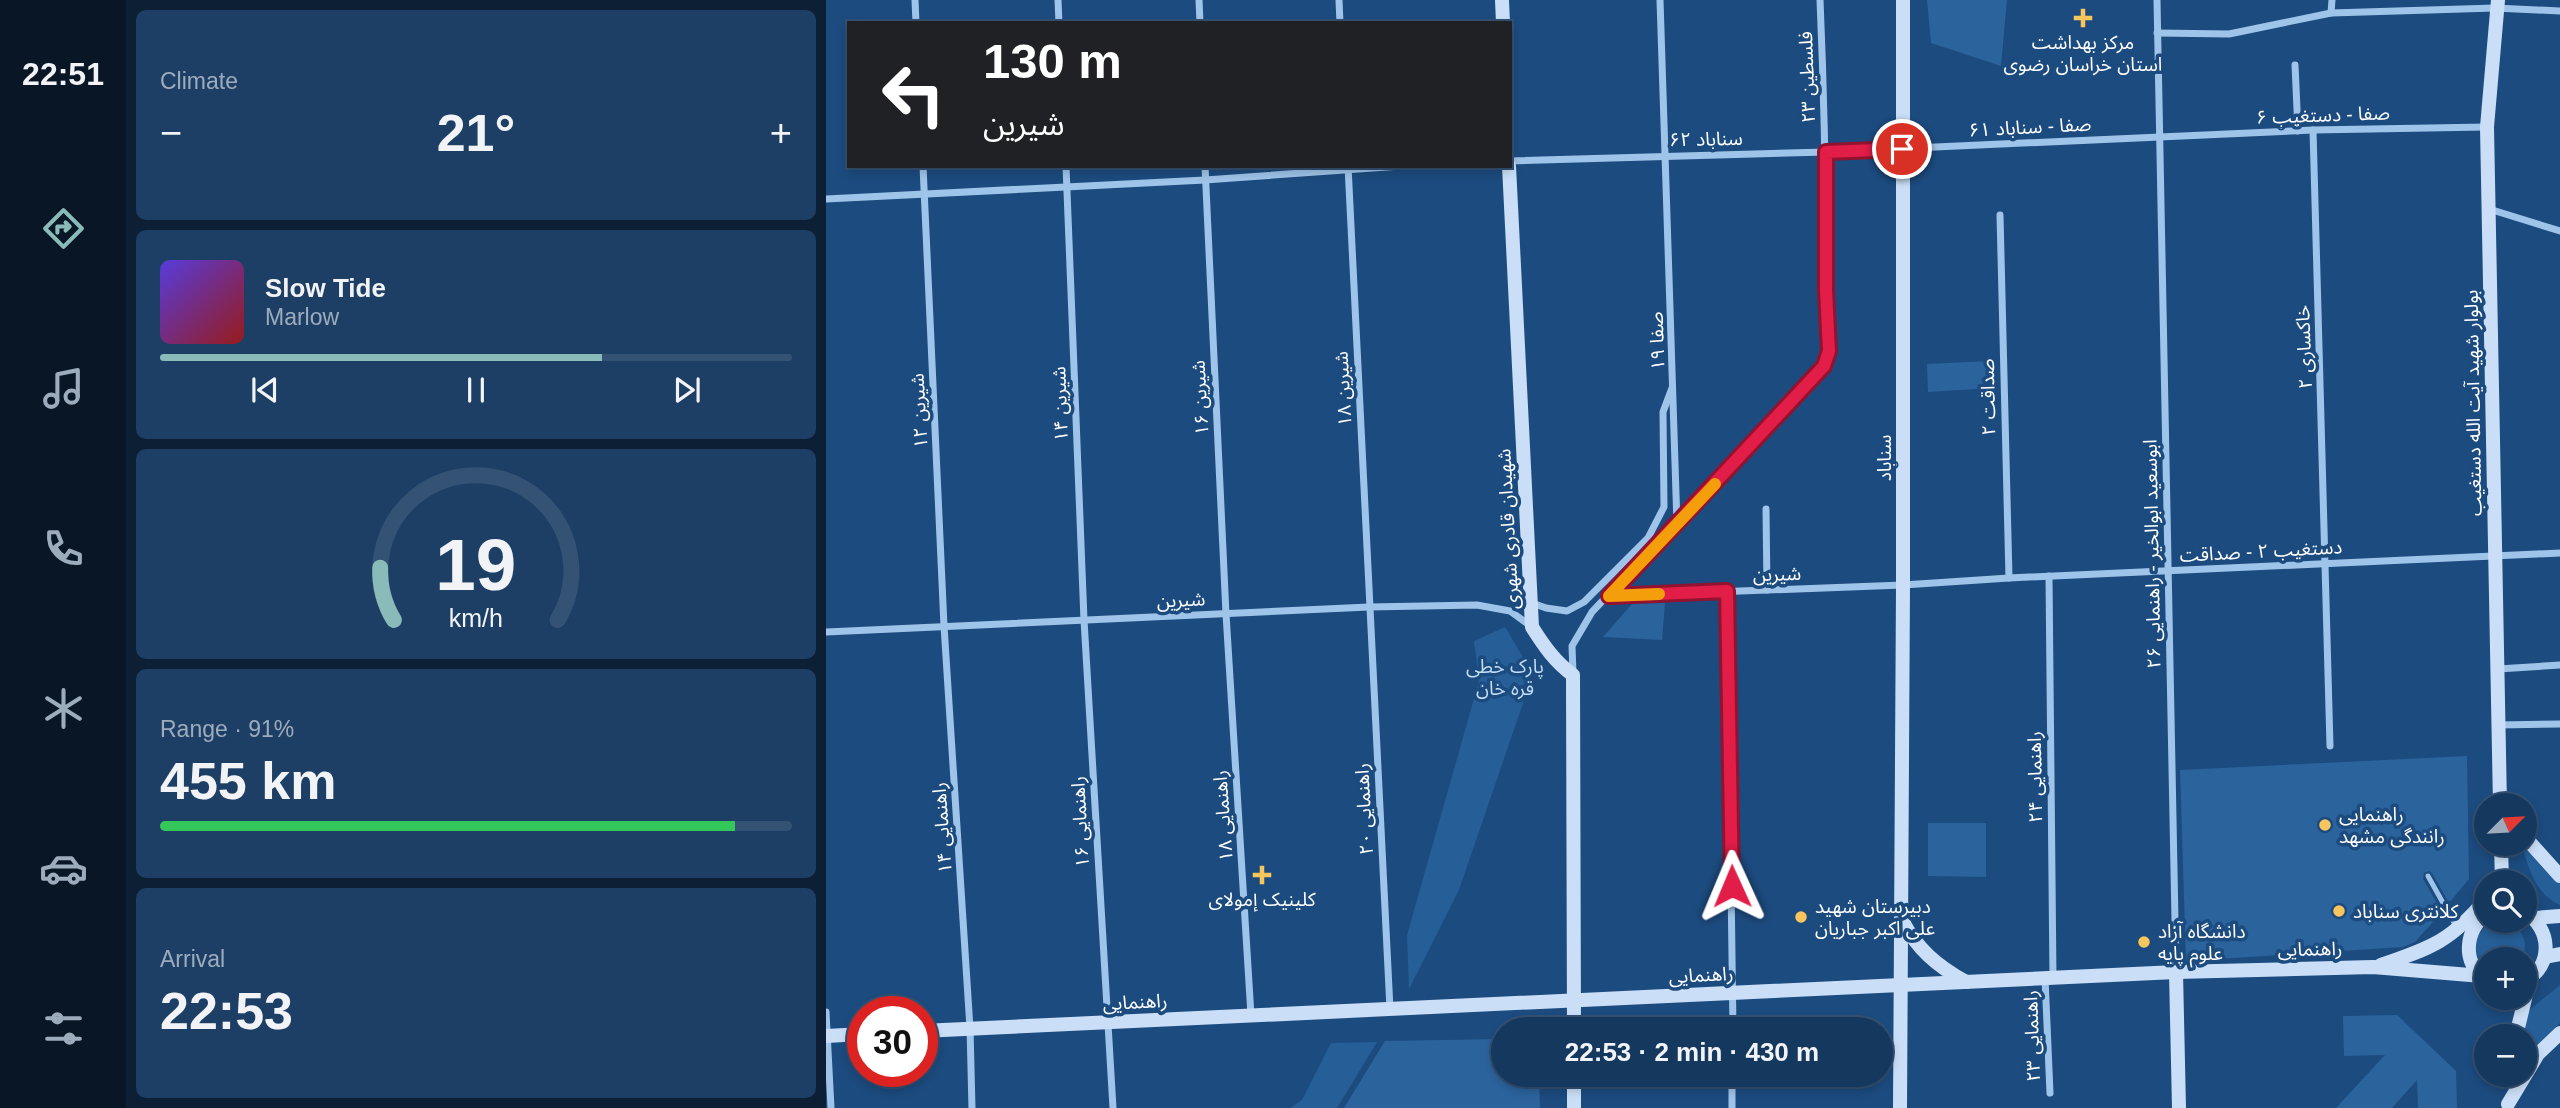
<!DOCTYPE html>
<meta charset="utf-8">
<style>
body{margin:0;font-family:Helvetica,"Noto Sans Arabic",sans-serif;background:#1e3f65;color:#f1f3f6;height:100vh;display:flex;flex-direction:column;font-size:26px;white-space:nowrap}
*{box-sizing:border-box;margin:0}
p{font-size:23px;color:#9dacbd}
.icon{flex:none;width:38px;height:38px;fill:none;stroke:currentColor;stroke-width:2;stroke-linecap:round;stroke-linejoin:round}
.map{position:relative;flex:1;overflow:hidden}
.drawer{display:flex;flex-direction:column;gap:10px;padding:10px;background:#0c1f34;width:700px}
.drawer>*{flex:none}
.banner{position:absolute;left:21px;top:21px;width:665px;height:147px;border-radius:0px;box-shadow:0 4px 10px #0003,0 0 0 2px #345274;background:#202124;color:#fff;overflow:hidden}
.needle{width:46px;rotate:66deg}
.buttons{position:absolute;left:1648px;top:793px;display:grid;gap:14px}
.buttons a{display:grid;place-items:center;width:63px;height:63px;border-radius:50%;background:#15385f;box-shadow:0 4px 10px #0003,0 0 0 2px #345274;font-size:35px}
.speed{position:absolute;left:21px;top:996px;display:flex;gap:14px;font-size:35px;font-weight:700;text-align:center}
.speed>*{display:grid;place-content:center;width:91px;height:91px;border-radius:50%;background:#15385f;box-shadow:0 4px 10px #0003,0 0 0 2px #345274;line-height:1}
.speed .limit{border:10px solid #d22;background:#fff;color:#111}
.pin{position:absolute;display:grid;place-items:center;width:60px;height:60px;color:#fff;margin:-30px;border:4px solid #fff;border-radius:50%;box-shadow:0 2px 7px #0007}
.me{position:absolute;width:77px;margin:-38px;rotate:359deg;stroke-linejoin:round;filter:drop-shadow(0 0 5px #0008)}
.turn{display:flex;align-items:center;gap:24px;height:147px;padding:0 21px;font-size:32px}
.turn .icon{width:91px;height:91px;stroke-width:2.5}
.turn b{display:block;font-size:49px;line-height:60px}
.big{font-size:52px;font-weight:800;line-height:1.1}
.drawer .card{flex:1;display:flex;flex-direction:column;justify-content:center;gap:10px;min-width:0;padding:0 24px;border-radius:10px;background:#1e3f65}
.drawer .dial{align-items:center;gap:0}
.dial svg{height:182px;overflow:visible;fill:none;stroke:#345274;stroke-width:7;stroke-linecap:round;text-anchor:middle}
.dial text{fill:#f1f3f6;stroke:none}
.song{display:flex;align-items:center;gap:21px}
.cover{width:84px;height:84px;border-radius:10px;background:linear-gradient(135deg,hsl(250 70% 55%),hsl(0 70% 35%))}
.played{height:7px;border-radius:4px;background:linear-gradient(90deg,#8bbbb9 70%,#345274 70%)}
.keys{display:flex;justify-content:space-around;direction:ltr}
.heat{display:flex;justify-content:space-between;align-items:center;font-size:38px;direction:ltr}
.charge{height:10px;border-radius:5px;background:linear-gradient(90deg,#34c759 91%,#345274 0)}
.trip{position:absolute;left:665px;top:1017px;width:402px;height:70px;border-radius:35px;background:#15385f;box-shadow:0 4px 10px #0003,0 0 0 2px #345274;font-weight:800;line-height:70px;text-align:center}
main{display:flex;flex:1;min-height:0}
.dock{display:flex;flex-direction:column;width:126px;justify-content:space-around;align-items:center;background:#081626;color:#9dacbd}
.dock .icon{width:49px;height:49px}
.dock .active{color:#8bbbb9}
.dock b{font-size:32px;color:#f1f3f6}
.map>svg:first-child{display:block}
.green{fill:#265e97}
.building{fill:#2b639d}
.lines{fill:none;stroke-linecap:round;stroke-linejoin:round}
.lane{stroke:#9fc4e9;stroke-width:5}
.street{stroke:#9fc4e9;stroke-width:7}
.secondary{stroke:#cadff7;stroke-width:14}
.route-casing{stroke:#92132f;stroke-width:18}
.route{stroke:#e11d48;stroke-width:12}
.slow{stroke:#f59e0b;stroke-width:12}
.poi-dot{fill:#f9c55d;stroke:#1c4b7f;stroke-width:2.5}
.labels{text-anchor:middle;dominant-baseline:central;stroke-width:7;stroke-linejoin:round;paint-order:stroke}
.poi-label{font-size:19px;fill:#fff;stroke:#1c4b7f;text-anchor:start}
.street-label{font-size:19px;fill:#fff;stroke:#1c4b7f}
.park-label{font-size:19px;fill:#c3ddf7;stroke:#1c4b7f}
</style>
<main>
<nav class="dock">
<b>22:51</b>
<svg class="icon active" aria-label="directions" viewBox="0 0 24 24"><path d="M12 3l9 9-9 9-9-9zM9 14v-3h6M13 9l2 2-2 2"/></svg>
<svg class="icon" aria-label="music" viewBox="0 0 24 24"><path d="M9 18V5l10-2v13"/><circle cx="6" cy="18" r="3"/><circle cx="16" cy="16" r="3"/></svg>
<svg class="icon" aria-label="phone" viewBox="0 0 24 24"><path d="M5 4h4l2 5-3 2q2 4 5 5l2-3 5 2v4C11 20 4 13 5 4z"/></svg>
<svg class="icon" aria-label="climate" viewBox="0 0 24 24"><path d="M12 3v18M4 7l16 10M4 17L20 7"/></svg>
<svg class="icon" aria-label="car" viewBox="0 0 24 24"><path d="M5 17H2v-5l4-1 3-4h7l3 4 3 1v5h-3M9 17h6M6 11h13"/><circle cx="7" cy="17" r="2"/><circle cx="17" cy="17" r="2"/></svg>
<svg class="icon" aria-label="filters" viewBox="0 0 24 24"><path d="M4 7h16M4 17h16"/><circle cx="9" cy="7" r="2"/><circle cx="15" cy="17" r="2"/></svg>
</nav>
<section class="drawer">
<div class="card"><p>Climate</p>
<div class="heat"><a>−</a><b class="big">21°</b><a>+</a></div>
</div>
<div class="card">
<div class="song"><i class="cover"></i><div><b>Slow Tide</b><p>Marlow</p></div></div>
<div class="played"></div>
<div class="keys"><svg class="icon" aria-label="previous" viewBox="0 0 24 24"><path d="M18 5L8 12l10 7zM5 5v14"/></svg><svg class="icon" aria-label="pause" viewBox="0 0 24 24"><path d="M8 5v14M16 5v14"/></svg><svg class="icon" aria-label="next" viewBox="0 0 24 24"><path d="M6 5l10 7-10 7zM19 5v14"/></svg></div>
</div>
<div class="card dial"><svg viewBox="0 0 100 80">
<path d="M14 69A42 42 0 1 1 86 69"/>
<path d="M14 69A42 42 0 0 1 8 46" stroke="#8bbbb9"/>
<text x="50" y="56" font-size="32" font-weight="700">19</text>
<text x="50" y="72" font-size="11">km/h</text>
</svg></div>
<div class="card"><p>Range · 91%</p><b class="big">455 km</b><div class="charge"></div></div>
<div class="card"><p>Arrival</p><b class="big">22:53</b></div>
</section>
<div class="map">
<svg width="1734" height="1108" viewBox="0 0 1734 1108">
<rect width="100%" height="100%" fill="#1c4b7f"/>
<g class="green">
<polygon points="679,627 707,674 633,890 583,989 581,935 653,681 648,641"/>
<path d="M1696 844 1734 882V905C1710 895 1702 868 1696 844Z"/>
<path d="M1675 921C1696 925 1703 940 1697 959H1661V968C1641 951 1649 924 1675 921Z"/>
<polygon points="1734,985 1734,1023 1699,1057 1699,1036 1696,1036 1701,1012"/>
<polygon points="551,1042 511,1108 464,1108 476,1100 505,1043"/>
</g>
<g class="building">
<polygon points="1101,0 1181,0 1175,66 1105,43"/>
<polygon points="1164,361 1166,388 1102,392 1101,364"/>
<polygon points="839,603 836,640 777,637 806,604"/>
<polygon points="1641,756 1643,879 1623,903 1606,873 1603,871 1598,873 1597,879 1616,912 1589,942 1577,947 1360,961 1354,770"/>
<polygon points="1102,823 1160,823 1160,877 1102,876"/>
<polygon points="1571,1015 1630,1071 1631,1108 1592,1108 1591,1080 1566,1108 1510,1108 1559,1055 1518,1056 1517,1016"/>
<polygon points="677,1039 677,1074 713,1074 714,1108 518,1108 559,1041"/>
</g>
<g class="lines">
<polyline class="lane" points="1602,876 1631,928"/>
<g class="street">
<polyline points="89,0 90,23"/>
<polyline points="232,0 233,23"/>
<polyline points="373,0 374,23"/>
<polyline points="513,0 514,23"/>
<polyline points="834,0 851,525"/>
<polyline points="1331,0 1350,972"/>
<polyline points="1505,13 1506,0"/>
<polyline points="1331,33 1403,34 1505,13 1669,8 1734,11"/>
<polyline points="1469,65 1472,131"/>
<polyline points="1487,130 1504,746"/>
<polyline points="684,161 1000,152 1487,130 1660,127"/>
<polyline points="97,166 118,626 144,1028 146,1108"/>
<polyline points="240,166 258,620 287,1108"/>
<polyline points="379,166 400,614 425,1015"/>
<polyline points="522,166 564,1009"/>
<polyline points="0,199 379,180 575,166"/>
<polyline points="1663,209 1734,231"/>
<polyline points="1174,215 1183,578"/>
<polyline points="940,509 941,590"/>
<polyline points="1223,576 1227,978"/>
<polyline points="901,591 907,1029"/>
<polyline points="783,596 1077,585 1183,578 1734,553"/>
<polyline points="706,603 720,608 741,611 758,602 822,538 838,507 837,412 846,388"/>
<polyline points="0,632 543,607 651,605 684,611 706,627"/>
<polyline points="1672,669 1734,665"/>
<path d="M747 674 746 646 766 612 998 366C1007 339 1000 306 1000 277 1000 184 998 92 994 0"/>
<polyline points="1672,725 1734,724"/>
<polyline points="1219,978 1224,1093"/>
<polyline points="0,1012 5,1108"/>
<polyline points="906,1108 906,1074"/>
</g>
<g class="secondary">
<polyline points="676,0 677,23"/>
<polyline points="1672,0 1661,127 1674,805"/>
<path d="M683 166 706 627C718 646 729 662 747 675L748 1029"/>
<polyline points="1699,837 1734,876"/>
<polyline points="1675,844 1676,882"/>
<path d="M1699 912C1725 928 1728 965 1699 981"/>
<polyline points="1709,918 1734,916"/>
<path d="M1076 920C1091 949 1111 966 1140 982"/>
<polyline points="1719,957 1734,954"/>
<path d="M1555 965C1606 948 1626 940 1661 898"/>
<polyline points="1350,972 1353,1108"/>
<path d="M1660 979C1635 962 1639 931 1661 913"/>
<polyline points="96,1031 1350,972 1547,967 1656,976"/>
<polyline points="0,1036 37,1034"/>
<polyline points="1690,1036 1704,978"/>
<polyline points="748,1074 748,1108"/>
<polyline points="1682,1104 1712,1054 1734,1033"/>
<polyline points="1074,1108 1077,585 1077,0"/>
</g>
</g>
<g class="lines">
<defs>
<polyline id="route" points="906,886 901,591 783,596 998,366 1003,351 1000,290 1000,152 1076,149"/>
</defs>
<use href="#route" class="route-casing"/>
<use href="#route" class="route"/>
<polyline class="slow" points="833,594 783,596 889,484"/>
</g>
<g class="poi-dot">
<path d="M1253.5 7.5h7v7h7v7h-7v7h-7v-7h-7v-7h7z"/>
<circle cx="1499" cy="825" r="7"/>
<path d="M432.5 864.5h7v7h7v7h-7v7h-7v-7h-7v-7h7z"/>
<circle cx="1513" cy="911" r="7"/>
<circle cx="975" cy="917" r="7"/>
<circle cx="1318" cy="942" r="7"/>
</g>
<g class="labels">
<g class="poi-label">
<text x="1257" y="42" text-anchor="middle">مرکز بهداشت<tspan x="1257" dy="22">استان خراسان رضوی</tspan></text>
<text x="1513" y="814">راهنمایی<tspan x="1513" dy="22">رانندگی مشهد</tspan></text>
<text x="436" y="899" text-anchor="middle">کلینیک إمولای</text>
<text x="989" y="906">دبیرستان شهید<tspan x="989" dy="22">علی اکبر جباریان</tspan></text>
<text x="1527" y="911">کلانتری سناباد</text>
<text x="1332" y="931">دانشگاه آزاد<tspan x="1332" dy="22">علوم پایه</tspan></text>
</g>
<g class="street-label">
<text transform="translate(981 77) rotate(-92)">فلسطین ۲۳</text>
<text transform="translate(1497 115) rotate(-2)">صفا - دستغیب ۶</text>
<text transform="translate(1204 127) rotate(-3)">صفا - سناباد ۶۱</text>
<text transform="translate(880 139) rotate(-1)">سناباد ۶۲</text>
<text transform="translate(831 341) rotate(-92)">صفا ۱۹</text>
<text transform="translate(1478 347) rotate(-92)">خاکساری ۲</text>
<text transform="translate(517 389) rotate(-93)">شیرین ۱۸</text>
<text transform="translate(1162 397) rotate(-91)">صداقت ۲</text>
<text transform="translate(374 398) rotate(-93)">شیرین ۱۶</text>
<text transform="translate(1647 403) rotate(-91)">بولوار شهید آیت الله دستغیب</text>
<text transform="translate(234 404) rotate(-92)">شیرین ۱۴</text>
<text transform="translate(93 411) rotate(-93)">شیرین ۱۲</text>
<text transform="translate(1058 458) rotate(-90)">سناباد</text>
<text transform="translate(682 529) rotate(-93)">شهیدان قادری شهری</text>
<text transform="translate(1435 551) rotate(-3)">دستغیب ۲ - صداقت</text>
<text transform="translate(1326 554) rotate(-91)">ابوسعید ابوالخیر - راهنمایی ۲۶</text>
<text transform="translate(951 574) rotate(-2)">شیرین</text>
<text transform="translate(355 600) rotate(-3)">شیرین</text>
<text transform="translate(1209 777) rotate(-91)">راهنمایی ۲۴</text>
<text transform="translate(538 809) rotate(-93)">راهنمایی ۲۰</text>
<text transform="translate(397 816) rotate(-94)">راهنمایی ۱۸</text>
<text transform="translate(254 822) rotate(-93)">راهنمایی ۱۶</text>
<text transform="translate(116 828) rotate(-94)">راهنمایی ۱۴</text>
<text transform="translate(1484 949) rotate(-1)">راهنمایی</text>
<text transform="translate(875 975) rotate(-3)">راهنمایی</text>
<text transform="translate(309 1002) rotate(-3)">راهنمایی</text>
<text transform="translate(1206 1036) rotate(-92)">راهنمایی ۲۳</text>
</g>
<g class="park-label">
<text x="679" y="666">پارک خطی<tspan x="679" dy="22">قره خان</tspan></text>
</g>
</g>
</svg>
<div class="buttons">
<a><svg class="needle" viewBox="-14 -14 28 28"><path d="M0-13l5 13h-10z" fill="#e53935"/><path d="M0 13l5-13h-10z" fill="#9dacbd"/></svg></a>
<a><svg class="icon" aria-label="search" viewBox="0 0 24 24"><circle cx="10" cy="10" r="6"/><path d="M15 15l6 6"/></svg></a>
<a>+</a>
<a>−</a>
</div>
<div class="speed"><div class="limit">30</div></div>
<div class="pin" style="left:1076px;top:149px;background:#d93025"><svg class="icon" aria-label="arrive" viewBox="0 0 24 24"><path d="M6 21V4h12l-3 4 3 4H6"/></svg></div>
<svg class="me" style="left:906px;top:886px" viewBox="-20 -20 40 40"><path d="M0-17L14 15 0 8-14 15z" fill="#e11d48" stroke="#fff" stroke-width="4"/></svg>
<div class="trip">22:53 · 2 min · 430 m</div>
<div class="banner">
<div class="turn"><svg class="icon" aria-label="left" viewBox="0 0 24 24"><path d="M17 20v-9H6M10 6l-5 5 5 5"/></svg><div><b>130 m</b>شیرین</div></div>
</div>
</div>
</main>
